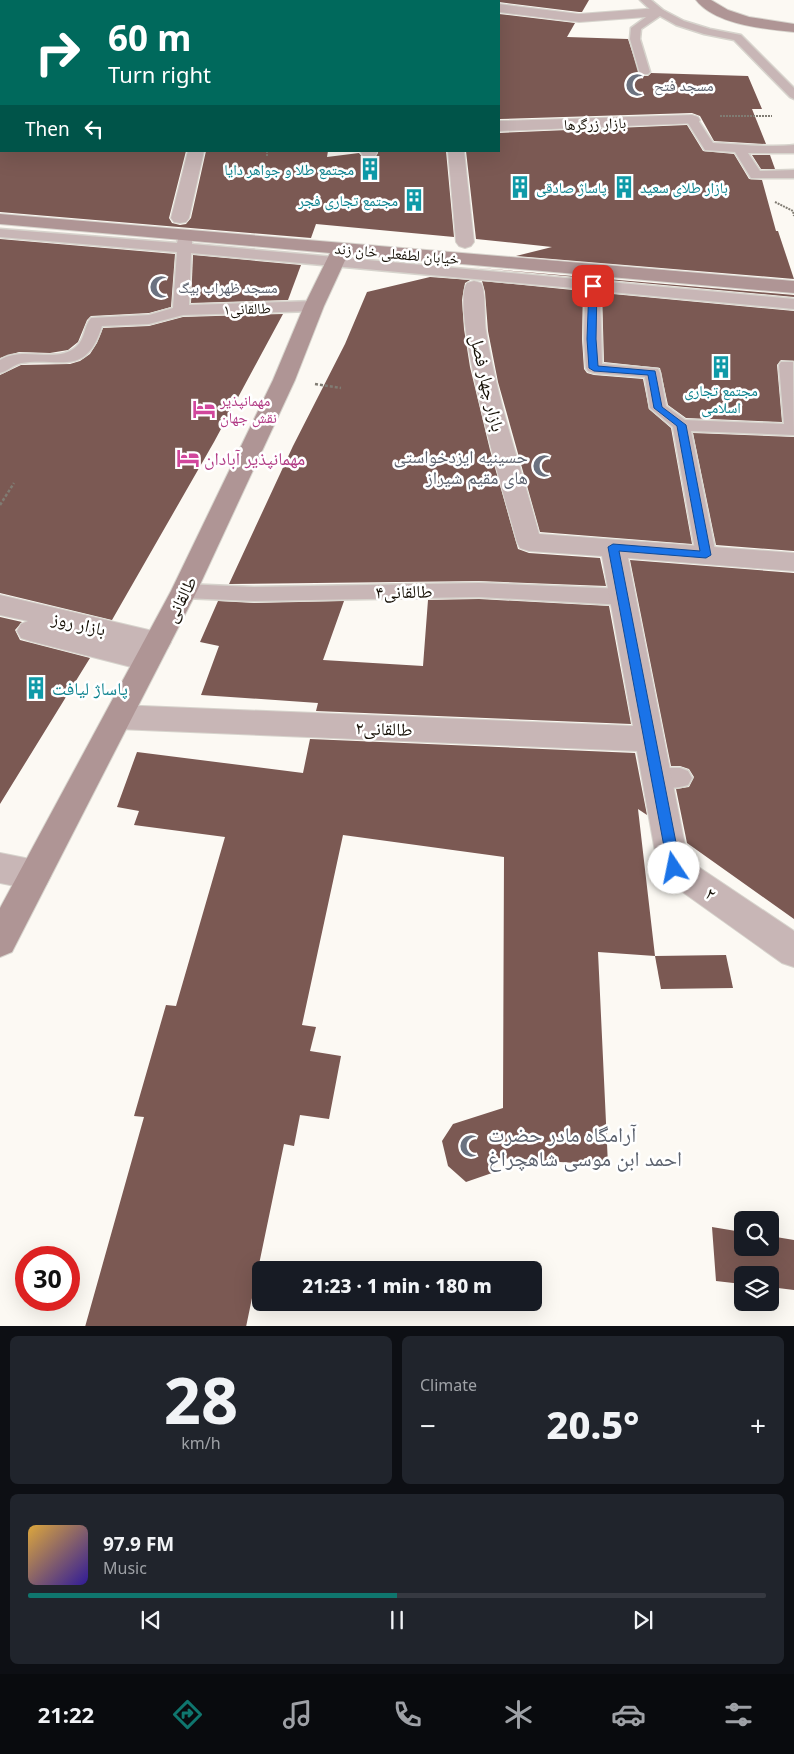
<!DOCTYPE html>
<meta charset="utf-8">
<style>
body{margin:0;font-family:"Noto Sans","Noto Naskh Arabic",sans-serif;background:#20242c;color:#f1f3f6;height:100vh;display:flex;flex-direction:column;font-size:19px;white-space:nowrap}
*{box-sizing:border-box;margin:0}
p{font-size:16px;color:#9ea1a6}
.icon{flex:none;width:28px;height:28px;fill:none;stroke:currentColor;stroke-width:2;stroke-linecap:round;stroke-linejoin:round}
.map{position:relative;height:1326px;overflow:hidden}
.sheet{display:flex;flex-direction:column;gap:10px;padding:10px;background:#0d0f14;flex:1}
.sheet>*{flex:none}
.top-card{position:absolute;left:0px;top:0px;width:500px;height:152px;box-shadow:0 5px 20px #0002;background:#00695c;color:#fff;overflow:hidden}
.controls{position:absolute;left:734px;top:1211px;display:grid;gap:10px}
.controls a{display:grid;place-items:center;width:45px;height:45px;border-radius:8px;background:#171b24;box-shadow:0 5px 20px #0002;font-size:25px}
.speed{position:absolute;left:15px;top:1246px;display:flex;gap:10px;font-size:25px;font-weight:700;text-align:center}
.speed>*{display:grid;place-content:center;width:65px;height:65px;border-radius:50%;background:#171b24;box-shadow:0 5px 20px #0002;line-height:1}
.speed .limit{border:8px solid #d22;background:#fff;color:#111}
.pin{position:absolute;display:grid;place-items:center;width:42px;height:42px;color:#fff;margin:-21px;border-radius:10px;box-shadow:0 2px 8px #0006}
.me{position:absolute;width:55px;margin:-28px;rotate:349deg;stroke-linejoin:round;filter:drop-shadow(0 0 4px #0008)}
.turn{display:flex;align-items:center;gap:18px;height:105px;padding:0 25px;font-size:22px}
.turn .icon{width:65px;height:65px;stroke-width:2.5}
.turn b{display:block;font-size:35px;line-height:42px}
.then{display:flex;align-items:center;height:48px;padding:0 25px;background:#0003;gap:10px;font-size:19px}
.big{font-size:38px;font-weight:800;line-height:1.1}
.sheet .widget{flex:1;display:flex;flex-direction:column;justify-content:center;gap:8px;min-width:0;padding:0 18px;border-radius:8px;background:#20242c}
.sheet .dial{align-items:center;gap:0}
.dial b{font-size:65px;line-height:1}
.song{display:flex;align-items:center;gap:15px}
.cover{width:60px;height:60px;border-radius:8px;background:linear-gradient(135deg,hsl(40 70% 55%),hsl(250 70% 35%))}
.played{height:5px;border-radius:2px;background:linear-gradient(90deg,#0f766e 50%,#363941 50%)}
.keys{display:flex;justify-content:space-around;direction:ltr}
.heat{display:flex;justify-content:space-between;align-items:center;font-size:28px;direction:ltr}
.sheet .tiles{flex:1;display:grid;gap:10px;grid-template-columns:1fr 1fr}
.widget:last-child{grid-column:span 2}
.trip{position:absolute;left:252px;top:1261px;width:290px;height:50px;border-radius:8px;background:#171b24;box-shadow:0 5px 20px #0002;font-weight:800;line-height:50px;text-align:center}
.tab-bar{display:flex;height:80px;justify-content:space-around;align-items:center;background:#090b0e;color:#9ea1a6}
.tab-bar .icon{width:35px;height:35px}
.tab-bar .active{color:#0f766e}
.tab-bar b{font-size:22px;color:#f1f3f6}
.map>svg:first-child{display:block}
.building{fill:#7b5953}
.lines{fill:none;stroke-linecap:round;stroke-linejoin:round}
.lane-casing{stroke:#d7d4cd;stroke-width:3}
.street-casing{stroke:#d7d4cd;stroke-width:2}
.secondary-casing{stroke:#d7d4cd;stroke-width:2}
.path-far1{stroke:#807c73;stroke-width:2;stroke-dasharray:2 1;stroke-linecap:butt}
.path{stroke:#807c73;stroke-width:2.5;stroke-dasharray:3 2;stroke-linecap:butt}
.lane{fill:#c8b6b6;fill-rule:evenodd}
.street{fill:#c8b6b6;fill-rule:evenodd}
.secondary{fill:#af9595;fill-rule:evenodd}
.route{fill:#1a73e8;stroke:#114b97}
.labels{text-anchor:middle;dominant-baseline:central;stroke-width:5;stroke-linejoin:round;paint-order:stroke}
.far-worship-label{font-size:15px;fill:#5b616d;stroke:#fff;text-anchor:start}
.far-street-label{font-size:15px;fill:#150f05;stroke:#fff}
.far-culture-label{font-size:15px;fill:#0d838f;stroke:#fff;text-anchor:end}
.far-hotel-label{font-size:15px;fill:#b23c85;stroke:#fff;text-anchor:start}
.street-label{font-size:18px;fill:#150f05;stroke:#fff}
.worship-label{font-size:18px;fill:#5b616d;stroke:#fff;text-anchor:end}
.hotel-label{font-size:18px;fill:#b23c85;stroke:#fff;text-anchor:start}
.culture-label{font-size:18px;fill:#0d838f;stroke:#fff;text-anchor:start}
.near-worship-label{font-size:21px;fill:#5b616d;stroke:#fff;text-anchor:start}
</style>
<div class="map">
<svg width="794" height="1327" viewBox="0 0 794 1327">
<rect width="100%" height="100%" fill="#fcf9f3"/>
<g class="building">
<polygon points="0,0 54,0 1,1 0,58"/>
<polygon points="499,0 589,0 582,12 579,12 499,2"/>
<polygon points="499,14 575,23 567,37 628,39 640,76 648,76 651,73 748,76 762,109 752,109 766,144 714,141 700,116 692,113 499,119"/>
<polygon points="687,125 703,151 734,154 749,179 762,180 776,231 778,231 794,279 516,256 552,247 476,239 466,151 499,151 499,133"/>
<polygon points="0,151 186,151 169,218 172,223 180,225 186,224 191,218 206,151 328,151 327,157 359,153 363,158 375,158 378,152 381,151 446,151 454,237 316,224 311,238 0,212"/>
<polygon points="752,155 770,155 775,169 761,169"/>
<polygon points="0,239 175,254 171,307 149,313 91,316 87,320 78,342 68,350 50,353 19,352 0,358"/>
<polygon points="193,255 301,265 288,300 191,303"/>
<polygon points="468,267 794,295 794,297"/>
<polygon points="430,277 470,280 465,283 462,300 464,329 470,367 490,450 518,549 529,553 600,558 606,586 479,581 229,584 293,446 345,344 367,292"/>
<polygon points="482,281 583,291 582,339 584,369 587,373 594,375 643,379 649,409 671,428 692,544 540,532 498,382 488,331 485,292"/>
<polygon points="602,293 794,311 794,361 781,360 777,365 782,422 686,418 668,405 660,368 604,362"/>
<polygon points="283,314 214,442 112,620 0,593 0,375 21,365 70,364 80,361 90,354 97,343 103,328 149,326 183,317"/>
<polygon points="693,433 794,437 794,551 716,545"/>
<polygon points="630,560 794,573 794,919 687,843 676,789 689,787 694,777 689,769 680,766 671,766"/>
<polygon points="479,599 609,606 631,724 316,711 318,703 201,695 219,646 200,642 218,601 254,603 344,601 323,660 423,666 428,600"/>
<polygon points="0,617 22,622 15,630 20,640 90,658 0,804"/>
<polygon points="310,739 635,753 647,815 638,809 655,956 598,952 608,1165 497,1158 492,1173 466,1182 448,1166 442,1141 453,1124 503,1108 504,857 343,835 302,1025 316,1027 310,1051 341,1056 329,1119 300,1115 294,1146 284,1144 246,1327 85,1327 144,1117 134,1116 166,1005 176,1006 225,837 134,825 139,811 117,807 137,752 303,773"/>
<polygon points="726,955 733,988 661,989 655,956"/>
<polygon points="712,1227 742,1232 742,1248 770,1248 770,1236 794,1240 794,1290 770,1287 770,1275 742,1275 742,1284 716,1281"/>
</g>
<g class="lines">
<defs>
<g id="lane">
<rect x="276" y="0" width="10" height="1"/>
<polygon points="640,0 651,0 663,10 684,21 710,29 741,35 794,88 794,99 790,97 734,40 704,34 676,25 660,16 641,29 640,39 650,72 648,74 640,74 630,39 631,28 653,12"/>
<path d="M692 116 696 117 713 143C740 144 766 148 794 145V153H748L760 171 794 170V178H751L735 152 705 150 686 120Z"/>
<path d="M0 229 177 243 180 232H190L192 235V244L794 299V309L600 291 602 364 658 369 660 373 666 406 685 420 784 424 779 365 781 362H793L794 435 691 431 716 555 713 560 706 562 699 560 696 555 673 427 650 408 645 377 594 373 588 371 586 368 584 339 585 289 191 253 189 305 314 301 319 303 322 306 319 309 314 311 183 315 149 324 102 326C86 378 60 357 21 363 13 365 8 371 0 373V360C23 345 57 365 77 346 85 339 84 326 91 318L149 315 173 308 177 252 0 237Z"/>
<polygon points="479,583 624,589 631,592 634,597 631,602 624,605 479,597 254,601 184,598 177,596 174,591 177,586 184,584 254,587"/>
<path d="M657 768H680L688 771 692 778 688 785C676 789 661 789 649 785L645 778 649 771Z"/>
</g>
<g id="street">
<polygon points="430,0 453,0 454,1 431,1"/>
<polygon points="499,4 579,14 659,8 666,12 659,16 579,22 499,12"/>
<rect x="0" y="102" width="1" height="10"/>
<polygon points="692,115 698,117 700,120 698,123 499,131 499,121"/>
<polygon points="188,151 204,151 189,218 186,222 180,223 174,222 171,218"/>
<polygon points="360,151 376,151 377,153 375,156 363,156"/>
<polygon points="448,151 464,151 474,242 471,246 465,248 459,246 456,242"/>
<path d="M474 281 481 283C486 291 484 320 486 331 497 400 521 467 539 534L794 553V571L628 558 688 860 794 931V967L782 963 663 878 658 868 637 751 118 729 108 725 104 717 108 709 118 705 633 726 602 556 529 551 520 548 517 542C506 502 449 310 467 283Z"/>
<polygon points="0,595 157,632 167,635 171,642 167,649 157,652 161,660 157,668 147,671 30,641 21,638 17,631 21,624 28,621 0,615"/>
<polygon points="0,853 35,860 46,865 51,875 46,885 35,890 0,883"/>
</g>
<g id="secondary">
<path d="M696 0H711L728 10 749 17 794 24V32C766 29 715 25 696 0Z"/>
<polygon points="0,214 794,281 794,293 348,254 324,306 295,380 197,591 12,952 0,957 0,908 171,591 273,380 304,306 330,253 0,224"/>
</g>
</defs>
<use href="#lane" class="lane-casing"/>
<use href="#street" class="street-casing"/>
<use href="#secondary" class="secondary-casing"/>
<g class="path-far1">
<polyline points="720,116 772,116"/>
<polyline points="267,151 267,157"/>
<polyline points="775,202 793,211 794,216"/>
</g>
<g class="path">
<polyline points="315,384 341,388"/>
<polyline points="0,505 14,483"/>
</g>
<use href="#lane" class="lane"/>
<use href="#street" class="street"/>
<use href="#secondary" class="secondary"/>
</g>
<polygon class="route" points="593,283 597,286 596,339 598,366 655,371 662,407 686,425 711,555 706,558 619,551 681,868 679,873 674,875 670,873 668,868 608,547 613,544 700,551 677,426 654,408 648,375 594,371 589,368 587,339 589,286"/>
<defs>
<symbol id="mosque-bare" viewBox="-9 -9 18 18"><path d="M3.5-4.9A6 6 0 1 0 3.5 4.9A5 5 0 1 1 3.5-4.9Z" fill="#6b7280" stroke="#fff" stroke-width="2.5" paint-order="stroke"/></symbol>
<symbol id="building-bare" viewBox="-9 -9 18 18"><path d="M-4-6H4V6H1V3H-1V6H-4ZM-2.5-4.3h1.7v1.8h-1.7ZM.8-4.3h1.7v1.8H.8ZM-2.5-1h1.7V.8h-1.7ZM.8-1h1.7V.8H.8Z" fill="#0f9aa8" stroke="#fff" stroke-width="2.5" paint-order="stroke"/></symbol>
<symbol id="hotel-bare" viewBox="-9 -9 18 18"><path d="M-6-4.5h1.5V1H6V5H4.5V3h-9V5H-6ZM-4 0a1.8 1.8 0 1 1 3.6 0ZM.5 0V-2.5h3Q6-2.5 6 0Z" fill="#d1479c" stroke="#fff" stroke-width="2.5" paint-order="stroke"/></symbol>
</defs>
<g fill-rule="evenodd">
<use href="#mosque-bare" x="621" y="69" width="32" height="32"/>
<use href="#building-bare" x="354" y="153" width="32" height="32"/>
<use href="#building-bare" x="504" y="171" width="32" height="32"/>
<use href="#building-bare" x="608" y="171" width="32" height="32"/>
<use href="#building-bare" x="398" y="184" width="32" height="32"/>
<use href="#mosque-bare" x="145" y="271" width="32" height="32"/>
<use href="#building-bare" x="705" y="351" width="32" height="32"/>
<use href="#hotel-bare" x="188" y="393" width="32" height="32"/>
<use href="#hotel-bare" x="172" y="442" width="32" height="32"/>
<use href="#mosque-bare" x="528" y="450" width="32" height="32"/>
<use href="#building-bare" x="20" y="672" width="32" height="32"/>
<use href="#mosque-bare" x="455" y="1130" width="32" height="32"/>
</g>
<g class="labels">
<g class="far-worship-label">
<text x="654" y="85">مسجد فتح</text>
<text x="178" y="287">مسجد ظهراب بیگ</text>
</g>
<g class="far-street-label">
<text transform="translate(595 123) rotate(-2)">بازار زرگرها</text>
<text transform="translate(397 253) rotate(5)">خیابان لطفعلی خان زند</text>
<text transform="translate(247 308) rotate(-2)">طالقانی۱</text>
</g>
<g class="far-culture-label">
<text x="354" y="169">مجتمع طلا و جواهر دایا</text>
<text x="536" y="187" text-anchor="start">پاساژ صادقی</text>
<text x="640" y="187" text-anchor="start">بازار طلای سعید</text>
<text x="398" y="200">مجتمع تجاری فجر</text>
<text x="721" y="390" text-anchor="middle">مجتمع تجاری<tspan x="721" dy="17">اسلامی</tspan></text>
</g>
<g class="far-hotel-label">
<text x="220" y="400">مهمانپذیر<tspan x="220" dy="17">نقش جهان</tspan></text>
</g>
<g class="street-label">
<text transform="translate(488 383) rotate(77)">بازار چهار فصل</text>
<text transform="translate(404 591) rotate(-1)">طالقانی۴</text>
<text transform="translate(180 599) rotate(-63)">طالقانی</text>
<text transform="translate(79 623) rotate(13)">بازار روز</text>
<text transform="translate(384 728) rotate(2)">طالقانی۲</text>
<text transform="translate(711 893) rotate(35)">۲</text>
</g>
<g class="worship-label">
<text x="528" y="456">حسینیه ایزدخواستی<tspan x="528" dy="21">های مقیم شیراز</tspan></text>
</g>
<g class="hotel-label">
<text x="204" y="458">مهمانپذیر آبادان</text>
</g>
<g class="culture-label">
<text x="52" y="688">پاساژ لیافت</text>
</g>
<g class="near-worship-label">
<text x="488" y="1134">آرامگاه مادر حضرت<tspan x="488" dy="24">احمد ابن موسی شاهچراغ</tspan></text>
</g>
</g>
</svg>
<div class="controls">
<a><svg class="icon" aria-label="search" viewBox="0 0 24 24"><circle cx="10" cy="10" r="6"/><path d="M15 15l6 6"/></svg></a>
<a><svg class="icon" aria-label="layers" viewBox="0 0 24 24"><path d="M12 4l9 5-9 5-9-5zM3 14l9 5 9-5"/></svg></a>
</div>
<div class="speed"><div class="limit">30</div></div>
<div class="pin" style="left:593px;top:286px;background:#d93025"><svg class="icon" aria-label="arrive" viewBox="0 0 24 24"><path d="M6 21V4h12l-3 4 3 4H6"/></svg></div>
<svg class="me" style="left:674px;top:868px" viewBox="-20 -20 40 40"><circle r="19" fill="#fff"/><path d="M0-13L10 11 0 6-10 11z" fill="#1a73e8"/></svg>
<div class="trip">21:23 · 1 min · 180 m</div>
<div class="top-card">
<div class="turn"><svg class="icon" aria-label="right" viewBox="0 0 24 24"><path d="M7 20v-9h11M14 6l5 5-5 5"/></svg><div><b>60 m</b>Turn right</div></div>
<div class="then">Then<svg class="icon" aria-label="left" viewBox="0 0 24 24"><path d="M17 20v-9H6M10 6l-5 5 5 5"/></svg></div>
</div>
</div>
<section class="sheet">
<div class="tiles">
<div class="widget dial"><b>28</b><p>km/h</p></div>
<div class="widget"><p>Climate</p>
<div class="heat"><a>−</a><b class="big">20.5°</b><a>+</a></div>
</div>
<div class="widget">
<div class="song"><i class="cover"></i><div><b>97.9 FM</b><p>Music</p></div></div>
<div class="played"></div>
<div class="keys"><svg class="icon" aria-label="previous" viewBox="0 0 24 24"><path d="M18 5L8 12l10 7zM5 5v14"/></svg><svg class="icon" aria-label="pause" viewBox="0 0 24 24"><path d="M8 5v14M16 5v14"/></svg><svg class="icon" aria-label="next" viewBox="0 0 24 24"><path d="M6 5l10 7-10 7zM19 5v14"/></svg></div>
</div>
</div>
</section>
<nav class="tab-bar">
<b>21:22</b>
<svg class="icon active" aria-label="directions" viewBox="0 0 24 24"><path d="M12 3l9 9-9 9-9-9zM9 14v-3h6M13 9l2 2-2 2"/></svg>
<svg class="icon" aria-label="music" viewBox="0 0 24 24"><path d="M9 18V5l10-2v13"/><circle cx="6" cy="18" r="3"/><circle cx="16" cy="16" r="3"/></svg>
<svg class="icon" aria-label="phone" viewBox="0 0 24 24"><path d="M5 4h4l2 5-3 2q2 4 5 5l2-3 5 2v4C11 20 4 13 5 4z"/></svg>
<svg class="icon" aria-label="climate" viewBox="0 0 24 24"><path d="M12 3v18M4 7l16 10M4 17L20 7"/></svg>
<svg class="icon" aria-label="car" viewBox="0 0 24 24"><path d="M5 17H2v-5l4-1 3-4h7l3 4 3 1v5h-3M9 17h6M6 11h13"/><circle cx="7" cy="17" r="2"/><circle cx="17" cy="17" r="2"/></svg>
<svg class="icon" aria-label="filters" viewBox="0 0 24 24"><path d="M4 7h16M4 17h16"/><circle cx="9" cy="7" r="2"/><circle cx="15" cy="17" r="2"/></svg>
</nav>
